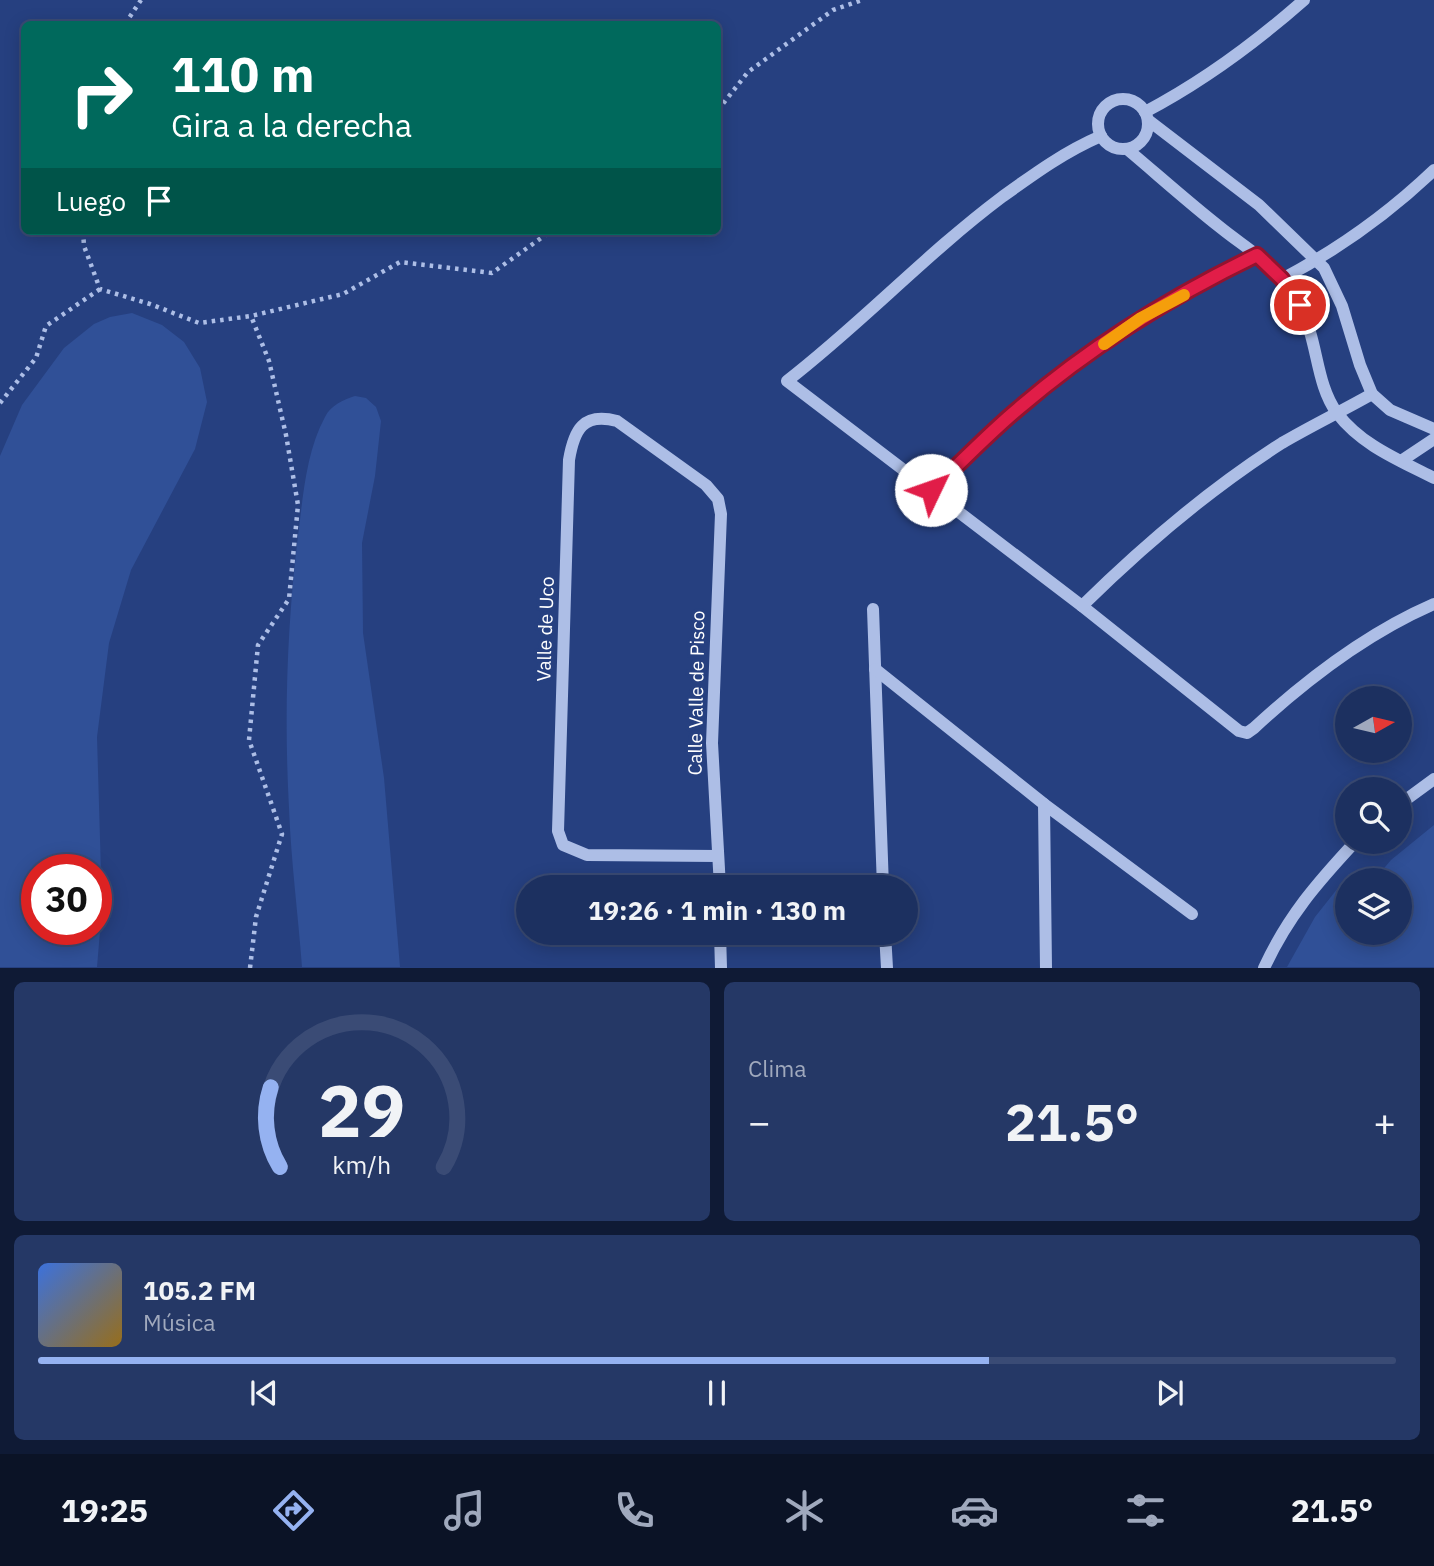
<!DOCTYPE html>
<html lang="es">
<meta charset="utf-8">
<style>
body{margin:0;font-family:"IBM Plex Sans",sans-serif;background:#253866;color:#f1f3f6;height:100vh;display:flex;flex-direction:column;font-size:26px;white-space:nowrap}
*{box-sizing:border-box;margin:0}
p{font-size:23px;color:#a0a9bd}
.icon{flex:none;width:38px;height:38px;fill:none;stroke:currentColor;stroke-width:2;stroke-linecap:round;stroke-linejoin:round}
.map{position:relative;height:968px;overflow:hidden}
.panel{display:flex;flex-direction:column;gap:14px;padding:14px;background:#0f1a35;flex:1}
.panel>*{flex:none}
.top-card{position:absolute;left:21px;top:21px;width:700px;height:214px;border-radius:10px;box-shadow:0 4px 18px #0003,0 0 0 2px #3a4b75;background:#00695c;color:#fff;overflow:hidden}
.needle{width:46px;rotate:82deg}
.controls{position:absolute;left:1335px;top:686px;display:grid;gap:14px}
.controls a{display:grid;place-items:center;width:77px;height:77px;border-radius:50%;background:#1c3060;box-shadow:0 4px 18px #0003,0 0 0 2px #3a4b75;font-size:35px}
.speed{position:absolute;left:21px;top:854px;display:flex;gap:14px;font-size:35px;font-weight:700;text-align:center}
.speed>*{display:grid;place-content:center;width:91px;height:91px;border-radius:50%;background:#1c3060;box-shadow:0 4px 18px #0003,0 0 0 2px #3a4b75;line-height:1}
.speed .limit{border:10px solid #d22;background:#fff;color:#111}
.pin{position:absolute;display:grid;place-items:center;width:60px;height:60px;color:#fff;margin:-30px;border:4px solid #fff;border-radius:50%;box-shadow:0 2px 7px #0007}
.me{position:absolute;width:77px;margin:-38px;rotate:48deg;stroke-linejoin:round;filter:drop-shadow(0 0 5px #0008)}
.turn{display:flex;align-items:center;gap:24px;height:147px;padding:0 35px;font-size:32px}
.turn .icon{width:91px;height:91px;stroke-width:2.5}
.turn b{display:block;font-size:49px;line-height:60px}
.then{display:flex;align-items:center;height:66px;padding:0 35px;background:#0003;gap:14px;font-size:26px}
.big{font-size:52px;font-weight:800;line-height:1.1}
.panel .widget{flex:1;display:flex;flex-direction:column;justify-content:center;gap:10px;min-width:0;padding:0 24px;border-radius:10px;background:#253866}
.panel .dial{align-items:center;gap:0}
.dial svg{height:182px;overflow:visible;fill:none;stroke:#3a4b75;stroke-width:7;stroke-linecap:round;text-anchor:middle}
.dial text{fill:#f1f3f6;stroke:none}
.song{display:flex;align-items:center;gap:21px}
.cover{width:84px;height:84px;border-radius:10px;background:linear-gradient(135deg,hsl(220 70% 55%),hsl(40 70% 35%))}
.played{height:7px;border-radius:4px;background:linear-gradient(90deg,#95b2f1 70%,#3a4b75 70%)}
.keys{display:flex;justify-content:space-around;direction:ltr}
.heat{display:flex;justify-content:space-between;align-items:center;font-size:38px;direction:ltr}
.panel .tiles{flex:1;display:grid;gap:14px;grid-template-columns:1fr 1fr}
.widget:last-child{grid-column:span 2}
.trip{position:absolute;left:516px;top:875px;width:402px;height:70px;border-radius:35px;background:#1c3060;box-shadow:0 4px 18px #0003,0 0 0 2px #3a4b75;font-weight:800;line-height:70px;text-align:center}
.dock{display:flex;height:112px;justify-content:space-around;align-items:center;background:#0b1326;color:#a0a9bd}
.dock .icon{width:49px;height:49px}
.dock .active{color:#95b2f1}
.dock b{font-size:32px;color:#f1f3f6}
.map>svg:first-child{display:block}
.green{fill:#305097;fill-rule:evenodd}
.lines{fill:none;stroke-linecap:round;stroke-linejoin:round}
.path{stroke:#adbee6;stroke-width:4.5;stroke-dasharray:3.5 5;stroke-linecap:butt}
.minor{stroke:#adbee6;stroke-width:12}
.route-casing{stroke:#92132f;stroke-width:18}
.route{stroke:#e11d48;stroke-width:12}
.slow{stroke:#f59e0b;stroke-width:12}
.labels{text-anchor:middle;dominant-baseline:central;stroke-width:7;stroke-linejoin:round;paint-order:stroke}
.street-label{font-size:19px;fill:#fff;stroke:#264080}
</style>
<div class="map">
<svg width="1434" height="968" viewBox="0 0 1434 968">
<rect width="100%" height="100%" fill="#264080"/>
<g class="green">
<path d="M132 313 162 325 184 342 200 368 207 402 195 449 131 570 109 643 97 737 102 907 97 967H0V456L22 405 64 348 94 324 110 317ZM37 870H96V929H37Z"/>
<path d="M355 396 366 398 376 407 381 421 375 476 362 543 363 633 384 778 400 967H302C298 914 291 861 289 808 284 717 287 626 298 536 303 497 306 452 325 417 331 405 343 400 355 396Z"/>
<polygon points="1434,825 1434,967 1287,967 1315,917 1349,874 1369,880 1348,880 1348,933 1400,933 1400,880 1374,880 1391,860"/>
</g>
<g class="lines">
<g class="path">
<polyline points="125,24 141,0"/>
<polyline points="718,110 748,72 833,10 862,0"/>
<polyline points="83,231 84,246 100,289 150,304 199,323 251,316 343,294 400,262 492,273 551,231"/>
<polyline points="0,403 36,358 46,326 100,289"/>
<polyline points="250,968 256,917 282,834 249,740 258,645 289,599 298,505 286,435 269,361 251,316"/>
</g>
<g class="minor">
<circle cx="1123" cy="124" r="25"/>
<path d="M1145 112C1204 81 1254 44 1304 0"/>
<polyline points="1148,120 1259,205 1324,268 1342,306 1360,365 1372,394 1390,410 1434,429"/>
<path d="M1101 136C1064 152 1034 174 1002 197 926 254 862 323 787 381L1082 606 1239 731 1247 733 1254 728C1307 679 1367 633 1434 604"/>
<path d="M1127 149C1158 175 1189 203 1221 228 1242 245 1266 259 1283 280 1295 295 1305 313 1310 332 1318 358 1320 390 1337 413 1361 445 1399 460 1434 478"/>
<path d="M1282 279C1337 250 1389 213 1434 170"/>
<polyline points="1401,461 1434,439"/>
<path d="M931 490C960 463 988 435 1018 409 1090 347 1172 297 1257 255"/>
<path d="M1082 606C1144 545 1208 490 1282 443 1311 426 1342 411 1372 394"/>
<polyline points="873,609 883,887"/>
<polyline points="875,669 1044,804 1192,914"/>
<polyline points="1044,804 1046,968"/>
<polyline points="1400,804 1434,779"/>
<path d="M718 856 587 855 563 845 558 831 569 460C574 430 583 412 617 421L706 485 718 499 721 514 712 743 720 887"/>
<polyline points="720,933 721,968"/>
<polyline points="885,933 887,968"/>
<path d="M1264 968C1288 916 1317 883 1355 842"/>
</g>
</g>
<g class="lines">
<defs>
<path id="route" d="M931 490C960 464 988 434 1018 409 1090 347 1172 296 1257 255L1282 279 1300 305"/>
</defs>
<use href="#route" class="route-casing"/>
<use href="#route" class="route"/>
<polyline class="slow" points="1104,344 1141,318 1184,295"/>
</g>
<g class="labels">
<g class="street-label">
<text transform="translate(545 629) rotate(-88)">Valle de Uco</text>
<text transform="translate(696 693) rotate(-89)">Calle Valle de Pisco</text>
</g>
</g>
</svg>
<div class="controls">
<a><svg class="needle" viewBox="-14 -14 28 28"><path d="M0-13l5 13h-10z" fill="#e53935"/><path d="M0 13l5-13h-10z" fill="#a0a9bd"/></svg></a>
<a><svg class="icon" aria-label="search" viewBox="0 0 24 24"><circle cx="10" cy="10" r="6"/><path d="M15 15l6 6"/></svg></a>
<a><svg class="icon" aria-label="layers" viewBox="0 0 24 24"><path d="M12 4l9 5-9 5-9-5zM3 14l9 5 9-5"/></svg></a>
</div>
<div class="speed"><div class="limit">30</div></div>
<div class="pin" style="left:1300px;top:305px;background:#d93025"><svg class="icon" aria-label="arrive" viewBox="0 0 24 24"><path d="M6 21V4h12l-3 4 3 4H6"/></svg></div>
<svg class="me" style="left:931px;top:490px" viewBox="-20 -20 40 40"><circle r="19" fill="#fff"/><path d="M0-13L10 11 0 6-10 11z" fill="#e11d48"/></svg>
<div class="trip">19:26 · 1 min · 130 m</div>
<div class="top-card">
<div class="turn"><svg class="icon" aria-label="right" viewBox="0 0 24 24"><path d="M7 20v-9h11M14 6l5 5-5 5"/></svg><div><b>110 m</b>Gira a la derecha</div></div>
<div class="then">Luego<svg class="icon" aria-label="arrive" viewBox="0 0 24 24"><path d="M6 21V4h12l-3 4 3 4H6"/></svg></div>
</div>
</div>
<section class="panel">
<div class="tiles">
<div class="widget dial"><svg viewBox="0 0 100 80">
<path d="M14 69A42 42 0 1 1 86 69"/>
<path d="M14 69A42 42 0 0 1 10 34" stroke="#95b2f1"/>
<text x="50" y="56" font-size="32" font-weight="700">29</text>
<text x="50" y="72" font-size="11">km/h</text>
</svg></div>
<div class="widget"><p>Clima</p>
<div class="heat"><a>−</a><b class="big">21.5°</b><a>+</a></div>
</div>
<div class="widget">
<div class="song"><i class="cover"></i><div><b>105.2 FM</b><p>Música</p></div></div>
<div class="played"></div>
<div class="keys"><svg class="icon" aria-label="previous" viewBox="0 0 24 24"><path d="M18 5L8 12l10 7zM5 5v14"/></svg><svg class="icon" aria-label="pause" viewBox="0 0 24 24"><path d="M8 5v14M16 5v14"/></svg><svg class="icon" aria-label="next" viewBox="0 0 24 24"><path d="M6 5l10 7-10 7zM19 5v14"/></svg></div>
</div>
</div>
</section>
<nav class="dock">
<b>19:25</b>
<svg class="icon active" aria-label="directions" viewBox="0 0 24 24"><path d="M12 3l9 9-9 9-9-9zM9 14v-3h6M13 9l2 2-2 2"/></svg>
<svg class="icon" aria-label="music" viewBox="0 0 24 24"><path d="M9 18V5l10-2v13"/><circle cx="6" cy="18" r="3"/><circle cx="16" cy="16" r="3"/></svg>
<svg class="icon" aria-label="phone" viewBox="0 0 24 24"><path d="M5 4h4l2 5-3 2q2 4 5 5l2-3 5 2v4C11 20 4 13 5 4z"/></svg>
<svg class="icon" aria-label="climate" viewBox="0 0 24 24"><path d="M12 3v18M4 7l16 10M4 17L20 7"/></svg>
<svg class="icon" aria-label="car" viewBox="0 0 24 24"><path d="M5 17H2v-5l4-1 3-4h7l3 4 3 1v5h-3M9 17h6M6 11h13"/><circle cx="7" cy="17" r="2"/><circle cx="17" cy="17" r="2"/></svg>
<svg class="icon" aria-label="filters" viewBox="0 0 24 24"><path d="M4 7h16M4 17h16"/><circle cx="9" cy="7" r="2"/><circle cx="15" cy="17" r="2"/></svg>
<b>21.5°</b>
</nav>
